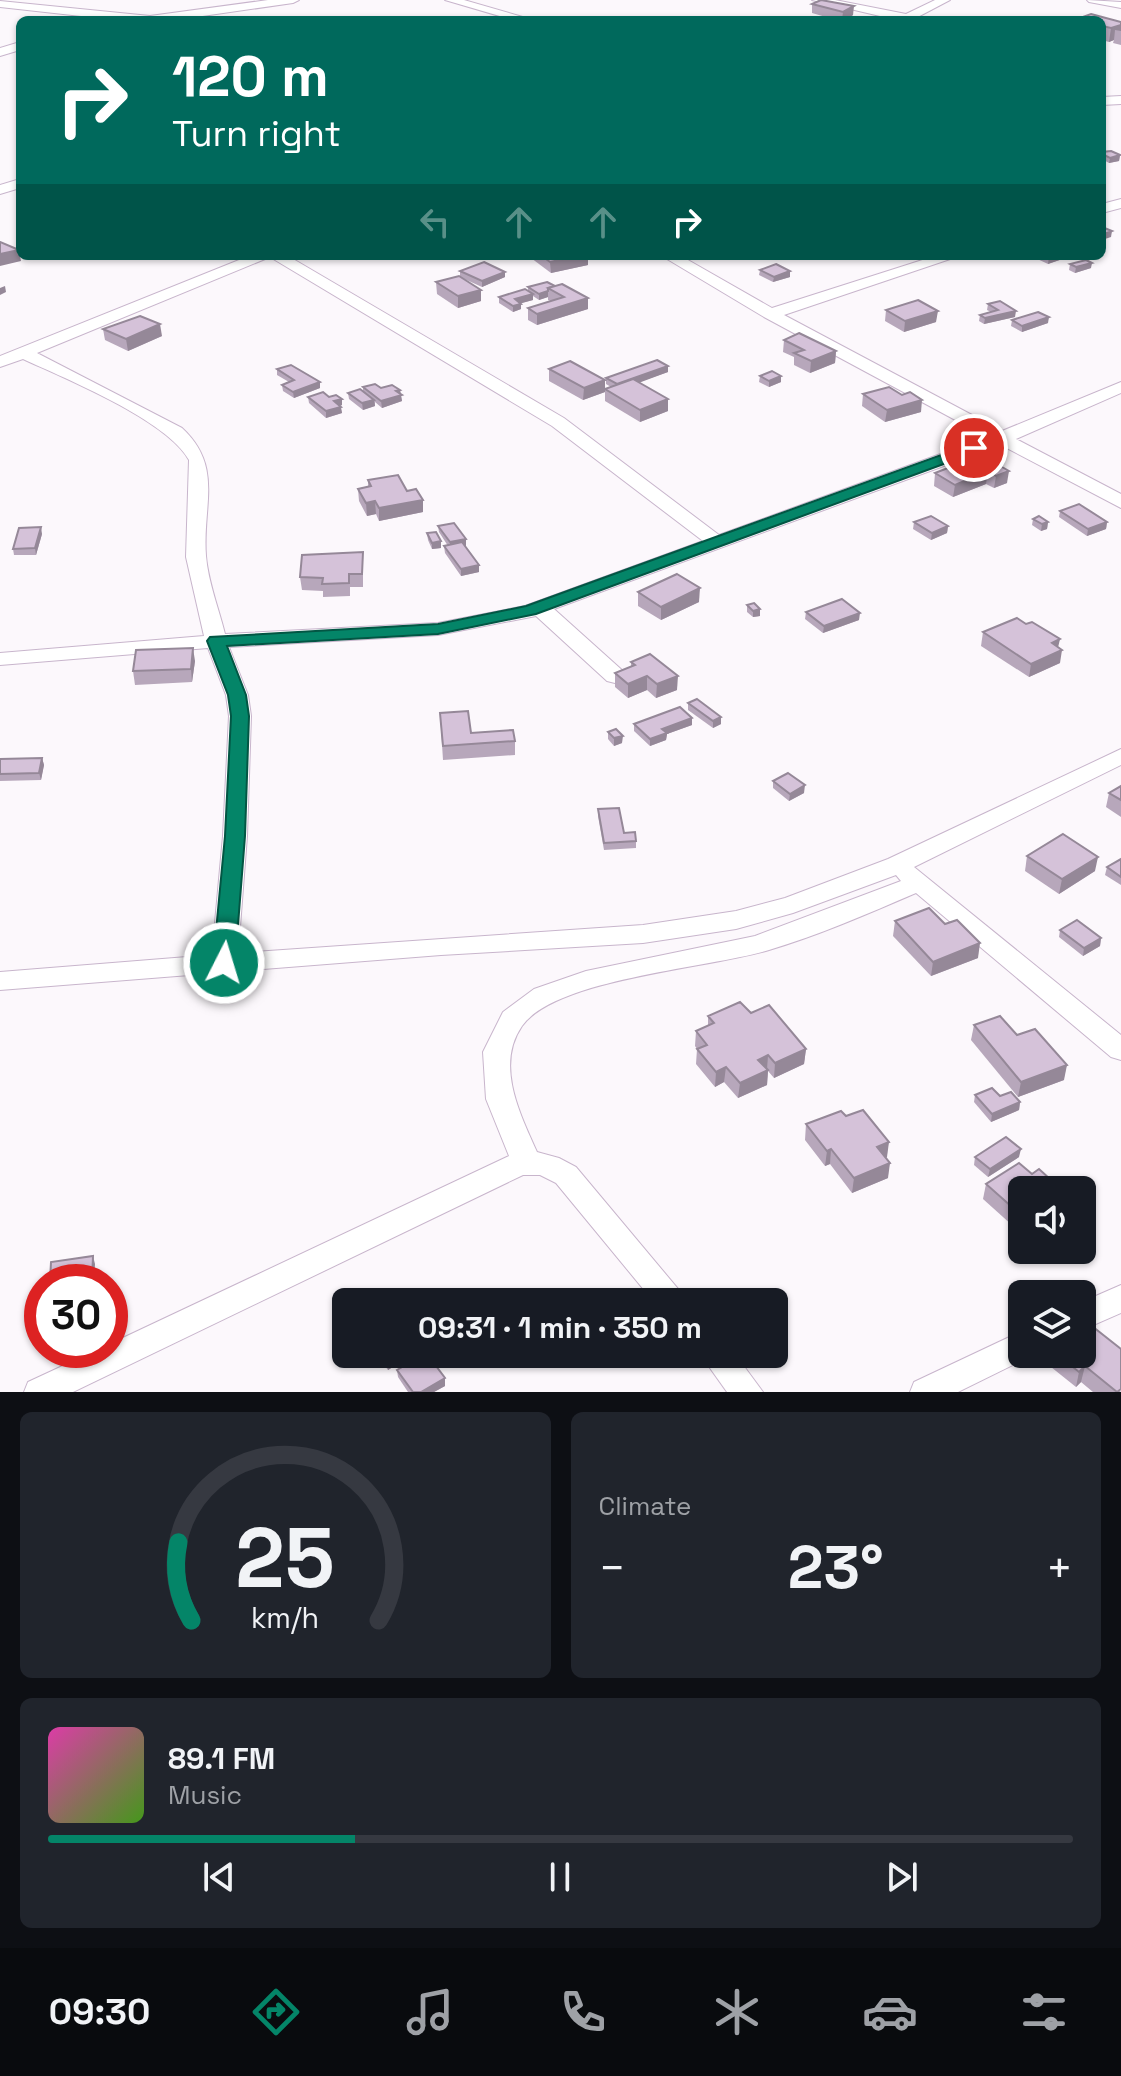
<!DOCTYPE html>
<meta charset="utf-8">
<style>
body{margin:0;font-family:"Space Grotesk",sans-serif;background:#20242c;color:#f1f3f6;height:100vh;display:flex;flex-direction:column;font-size:30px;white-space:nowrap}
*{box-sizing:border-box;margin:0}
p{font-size:26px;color:#9ea1a6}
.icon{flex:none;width:44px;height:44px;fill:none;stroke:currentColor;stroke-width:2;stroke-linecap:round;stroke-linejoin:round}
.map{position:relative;height:1392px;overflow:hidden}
.details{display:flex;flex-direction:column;gap:20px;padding:20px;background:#0d0f14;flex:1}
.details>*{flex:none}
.hud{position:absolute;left:16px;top:16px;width:1090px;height:244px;border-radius:12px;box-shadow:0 2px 6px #0004;background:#00695c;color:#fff;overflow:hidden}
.fabs{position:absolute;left:1008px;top:1176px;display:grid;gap:16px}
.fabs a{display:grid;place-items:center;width:88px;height:88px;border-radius:12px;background:#171b24;box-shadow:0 2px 6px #0004;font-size:40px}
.speed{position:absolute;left:24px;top:1264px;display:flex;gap:16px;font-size:40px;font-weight:700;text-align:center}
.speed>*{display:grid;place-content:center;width:104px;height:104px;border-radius:50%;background:#171b24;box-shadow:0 2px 6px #0004;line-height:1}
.speed .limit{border:12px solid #d22;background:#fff;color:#111}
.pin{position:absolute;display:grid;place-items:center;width:68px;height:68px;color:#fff;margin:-34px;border:4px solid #fff;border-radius:50%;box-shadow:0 2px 8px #0007}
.me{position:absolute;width:88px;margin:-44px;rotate:5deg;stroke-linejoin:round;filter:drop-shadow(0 0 6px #0008)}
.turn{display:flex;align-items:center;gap:28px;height:168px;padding:0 24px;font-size:36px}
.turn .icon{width:104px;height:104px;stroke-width:2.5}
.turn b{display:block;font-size:56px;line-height:68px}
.lanes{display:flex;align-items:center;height:76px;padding:0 24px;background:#0003;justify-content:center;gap:40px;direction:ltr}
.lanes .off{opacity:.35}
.big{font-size:60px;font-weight:700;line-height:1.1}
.details .tile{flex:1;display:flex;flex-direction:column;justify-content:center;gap:12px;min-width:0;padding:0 28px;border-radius:12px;background:#20242c}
.details .dial{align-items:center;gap:0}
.dial svg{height:208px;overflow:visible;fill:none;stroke:#363941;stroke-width:7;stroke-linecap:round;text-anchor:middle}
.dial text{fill:#f1f3f6;stroke:none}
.song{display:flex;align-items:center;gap:24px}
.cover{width:96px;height:96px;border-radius:12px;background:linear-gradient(135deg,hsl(320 70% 55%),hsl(100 70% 35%))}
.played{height:8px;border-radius:4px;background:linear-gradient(90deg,#048568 30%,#363941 30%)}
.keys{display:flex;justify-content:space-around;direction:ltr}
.heat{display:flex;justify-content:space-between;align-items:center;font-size:44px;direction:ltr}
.details .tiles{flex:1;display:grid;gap:20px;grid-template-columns:1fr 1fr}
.tile:last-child{grid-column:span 2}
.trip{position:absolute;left:332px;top:1288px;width:456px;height:80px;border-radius:12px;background:#171b24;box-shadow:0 2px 6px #0004;font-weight:700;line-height:80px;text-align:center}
.dock{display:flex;height:128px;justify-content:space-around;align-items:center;background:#090b0e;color:#9ea1a6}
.dock .icon{width:56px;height:56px}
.dock .selected{color:#048568}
.dock b{font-size:36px;color:#f1f3f6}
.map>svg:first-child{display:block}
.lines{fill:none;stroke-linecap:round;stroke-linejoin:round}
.street-casing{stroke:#c8b5cc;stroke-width:2}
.street{fill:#fff;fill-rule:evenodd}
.wall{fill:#b7a7bb}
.shaded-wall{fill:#958898}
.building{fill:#d5c2d9;stroke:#958898;stroke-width:2}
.route{fill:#048568;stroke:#035644;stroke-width:2}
</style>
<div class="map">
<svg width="1121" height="1392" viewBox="0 0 1121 1392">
<rect width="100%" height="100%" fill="#fcf8fc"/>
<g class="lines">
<defs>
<g id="street">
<polygon points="268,0 299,0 293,3 175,20 117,20 0,7 0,1 150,16"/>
<polygon points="445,0 464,0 533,20 513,20"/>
<polygon points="812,0 835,0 906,14 935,0 950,0 912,20 897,20"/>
<polygon points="1087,0 1121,2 1121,8 1089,2"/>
<polygon points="20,42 20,50 0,56 0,48"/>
<polygon points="1121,96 1121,104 1102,105 1102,97"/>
<polygon points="20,179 20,188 0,194 0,185"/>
<polygon points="1121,199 1121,208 1102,213 1102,204"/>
<path d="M249 256H288L564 418 719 535 987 437 764 317 662 256H681L772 308 935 256H959L784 315 1002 431 1121 382V393L1016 439 1121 494V508L1001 445 554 609 623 671 626 676 615 683 607 681 536 616 438 635 229 647 248 695 251 716 247 836 238 953 643 925 736 911 785 898 888 859 1121 749V765L914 867 1121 1035V1060L1111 1057 916 893C867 914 819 935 769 950 711 968 556 978 522 1026 495 1065 520 1114 537 1152L559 1158 576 1167 689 1302H654L556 1183 540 1175H523L73 1392H24L28 1382 97 1350H110V1344L509 1156 486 1099 483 1052 503 1012 534 989 586 971 755 936 901 881 896 875 793 913 736 929 643 943 441 955 0 990V972L212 955 223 836 229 716 226 695 208 648 0 665V653L204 636 186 557 189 460C167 420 66 379 23 359L0 367V356ZM270 257 552 426 703 541 525 606 438 623 225 634C219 609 208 582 206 556 202 506 224 467 182 428L37 353Z"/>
<polygon points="1121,1285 1121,1313 1082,1330 1082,1302"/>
<polygon points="1022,1331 1022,1354 1033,1355 958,1392 910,1392 914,1382"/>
<polygon points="700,1354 735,1354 763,1392 727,1392"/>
</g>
</defs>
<use href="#street" class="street-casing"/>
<use href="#street" class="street"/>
</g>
<g class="wall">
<polygon points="812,4 853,15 845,20 836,20 812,13"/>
<polygon points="1091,14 1121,22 1121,45 1113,43 1114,40 1109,42 1102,40 1102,20 1077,20 1077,19"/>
<polygon points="1102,147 1106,149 1105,152 1120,155 1119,161 1109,163 1102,159"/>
<polygon points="531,256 588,256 588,265 551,273 531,258"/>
<polygon points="1031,256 1071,256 1048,264"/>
<polygon points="1070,264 1091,268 1075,273 1069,270"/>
<polygon points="760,270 790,277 773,282 759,275"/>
<polygon points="460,271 505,277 482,287 460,277 481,290 481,301 458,308 437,294 436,282 460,277"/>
<polygon points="547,282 588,309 537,325 528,320 528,308 551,301 548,300 548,297 539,300 533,296 533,300 521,303 521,309 513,312 499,303 499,297 528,291 528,287"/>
<polygon points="988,304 1015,317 984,324 979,321 980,315 991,312 987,310"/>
<polygon points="886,310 936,322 904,332 885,321"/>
<polygon points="1012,320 1048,323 1022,332 1011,326"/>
<polygon points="103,329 162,336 128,351 105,340"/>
<polygon points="784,340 836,351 835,363 810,373 794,365 794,357 783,352"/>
<polygon points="668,366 668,372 639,382 668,411 640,422 605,401 605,389 611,387 606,384 606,378"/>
<polygon points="277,369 320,388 294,398 283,391 282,385 289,382 277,375"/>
<polygon points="549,369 605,380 605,392 583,400 549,381"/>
<polygon points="760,376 781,382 769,387 759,382"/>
<polygon points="363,387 400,390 402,401 382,408 375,402 375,406 363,410 349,399 348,393 363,391"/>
<polygon points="863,394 921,412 885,422 862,406"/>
<polygon points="308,397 329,397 342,405 340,406 342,413 326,418 309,403"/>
<polygon points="981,455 1007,483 994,488 986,484 953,497 934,486 935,473"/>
<polygon points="368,480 407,491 423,500 423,512 379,521 376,514 367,516 359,501 358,489 368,487"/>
<polygon points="1060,511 1107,522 1106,529 1087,536 1059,517"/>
<polygon points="1033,519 1048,522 1047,529 1041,531 1032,525"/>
<polygon points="914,522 948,526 947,533 931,540 913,529"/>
<polygon points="438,526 466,546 465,546 479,572 461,576 445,553 444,546 448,546 439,532"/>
<polygon points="427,533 441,548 432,549 428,540"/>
<polygon points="42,534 36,555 14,555 13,549"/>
<polygon points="363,566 363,587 350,587 350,596 323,597 323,591 302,590 300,577"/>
<polygon points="638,592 699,602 661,620 638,606"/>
<polygon points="747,605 760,609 760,616 753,617 747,612"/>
<polygon points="806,612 859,620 823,633 805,619"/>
<polygon points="983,632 1058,647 1060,663 1029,677 981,646"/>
<polygon points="195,661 192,682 135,685 133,671"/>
<polygon points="631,662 677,690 656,698 647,690 628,698 615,687 615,673 631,667"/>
<polygon points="688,703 721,717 721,724 713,728 688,710"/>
<polygon points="440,713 471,733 515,741 515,755 443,760"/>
<polygon points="692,718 692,725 667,734 666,740 650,746 634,731 634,724"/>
<polygon points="608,732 622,743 614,746 608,739"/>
<polygon points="42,758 44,765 41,780 0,781 0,759"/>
<polygon points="773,781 804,793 789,801 773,788"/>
<polygon points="1121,786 1121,817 1106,807 1109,793"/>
<polygon points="598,809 624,833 636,841 636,848 604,850 598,816"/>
<polygon points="1027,856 1095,871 1059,894 1025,871"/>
<polygon points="1121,859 1121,885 1105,875 1107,867"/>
<polygon points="895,921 978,958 931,976 893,936"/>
<polygon points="1060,930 1101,938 1100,946 1083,956 1059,937"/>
<polygon points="751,1013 806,1049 804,1064 774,1078 768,1071 767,1085 738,1098 724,1082 715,1087 696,1064 697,1049 695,1046 696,1031 708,1026 708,1016"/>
<polygon points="974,1025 1017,1035 1064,1080 1018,1097 971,1040"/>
<polygon points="975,1095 1020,1102 1019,1110 991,1122 974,1102"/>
<polygon points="846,1116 887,1157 886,1158 888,1178 852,1193 830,1164 825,1166 805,1140 806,1124"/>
<polygon points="975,1157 1019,1157 988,1177 974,1165"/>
<polygon points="986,1184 1022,1190 1022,1234 983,1199"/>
<polygon points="376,1354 414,1354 388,1370"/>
<polygon points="1048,1354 1082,1354 1121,1392 1093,1392 1081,1382 1076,1387 1046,1363"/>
<polygon points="397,1370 445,1386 434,1392 408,1392 398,1377"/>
</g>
<g class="shaded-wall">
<polygon points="854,6 853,15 845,20 842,20 843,12"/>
<polygon points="1121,25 1121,31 1115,30 1114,40 1109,42 1111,28"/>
<polygon points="1120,155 1119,161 1109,163 1110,158"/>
<polygon points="1112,231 1111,237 1102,240 1102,235"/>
<polygon points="19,250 21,261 0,266 0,254"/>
<polygon points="578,256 588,256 588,265 551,273 550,262"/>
<polygon points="1049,256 1071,256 1048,264"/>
<polygon points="1092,263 1091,268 1075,273 1076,267"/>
<polygon points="790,271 790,277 773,282 774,277"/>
<polygon points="505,272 505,277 482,287 482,281"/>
<polygon points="5,286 6,292 0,295 0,288"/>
<polygon points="481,290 481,301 458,308 458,296"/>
<polygon points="548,291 548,297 539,300 539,294"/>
<polygon points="533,294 533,300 515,305 515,299"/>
<polygon points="588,298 588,309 537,325 537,314"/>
<polygon points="521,304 521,309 513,312 513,306"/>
<polygon points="938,311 936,322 904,332 905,321"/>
<polygon points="1016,311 1015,317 984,324 985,318"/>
<polygon points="1049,317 1048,323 1022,332 1022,326"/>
<polygon points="160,324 162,336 128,351 126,339"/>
<polygon points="836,351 835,363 810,373 811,361"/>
<polygon points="668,366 668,372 617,391 617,384"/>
<polygon points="781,376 781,382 769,387 769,381"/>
<polygon points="605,380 605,392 583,400 584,388"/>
<polygon points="320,382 320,388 294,398 293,392"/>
<polygon points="400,390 402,401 382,408 381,401"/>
<polygon points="342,399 342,405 335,407 334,401"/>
<polygon points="668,399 668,411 640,422 640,410"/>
<polygon points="374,400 375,406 363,410 362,403"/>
<polygon points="922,400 921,412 885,422 887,410"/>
<polygon points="341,407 342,413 326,418 326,411"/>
<polygon points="988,471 986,484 953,497 955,485"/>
<polygon points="1009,471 1007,483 994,488 996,476"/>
<polygon points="423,500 423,512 379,521 379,508"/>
<polygon points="375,501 376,514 367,516 366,503"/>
<polygon points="1048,522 1047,529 1041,531 1042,524"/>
<polygon points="1107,522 1106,529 1087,536 1088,529"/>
<polygon points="948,526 947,533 931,540 932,533"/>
<polygon points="41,527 42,534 36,555 35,548"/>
<polygon points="466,539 466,546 450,549 450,542"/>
<polygon points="441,541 441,548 432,549 432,543"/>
<polygon points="479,565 479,572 461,576 461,569"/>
<polygon points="700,588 699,602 661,620 661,607"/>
<polygon points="760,609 760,616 753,617 753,611"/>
<polygon points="860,613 859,620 823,633 824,626"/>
<polygon points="1060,639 1057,652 1062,650 1060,663 1029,677 1031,664 1052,643"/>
<polygon points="193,648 195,661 192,682 191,669"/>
<polygon points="647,676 647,690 628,698 628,684"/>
<polygon points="678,676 677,690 656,698 657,684"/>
<polygon points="721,717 721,724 713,728 713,721"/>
<polygon points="692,718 692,725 667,734 666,740 650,746 650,739 662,729"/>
<polygon points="623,736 622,743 614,746 614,738"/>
<polygon points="42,758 44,765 41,780 39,773"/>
<polygon points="805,785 804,793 789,801 790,794"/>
<polygon points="1098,857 1095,871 1059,894 1062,879"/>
<polygon points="1101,938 1100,946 1083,956 1084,948"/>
<polygon points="980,943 978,958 931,976 933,962"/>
<polygon points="806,1049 804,1064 774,1078 775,1063"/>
<polygon points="768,1055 767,1070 758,1060"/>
<polygon points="1067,1065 1064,1080 1018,1097 1021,1082"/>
<polygon points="726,1067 724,1082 715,1087 716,1072"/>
<polygon points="768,1070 767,1085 738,1098 740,1083"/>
<polygon points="1020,1102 1019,1110 991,1122 992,1114"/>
<polygon points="889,1142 887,1157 875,1162 877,1147"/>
<polygon points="831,1149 830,1164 825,1166 827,1151"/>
<polygon points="1021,1149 1019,1157 988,1177 990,1169"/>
<polygon points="890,1163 888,1178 852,1193 854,1178"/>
<polygon points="93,1256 95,1264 94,1282 92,1282"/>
<polygon points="401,1354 414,1354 388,1370 387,1362"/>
<polygon points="1085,1366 1081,1382 1076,1387 1079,1372"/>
<polygon points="445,1378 445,1386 434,1392 421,1392"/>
</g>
<g class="building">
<polygon points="821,0 854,6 843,12 812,4"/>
<polygon points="1091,14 1121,22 1121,25 1111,28 1102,26 1102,20 1081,20 1077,19"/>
<polygon points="1111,151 1120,155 1110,158 1102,154 1102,152"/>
<polygon points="1102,227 1112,231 1102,235"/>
<polygon points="0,242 19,250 0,254"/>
<polygon points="542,256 578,256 550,262"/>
<polygon points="1086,260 1092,263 1076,267 1070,264"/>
<polygon points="484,262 505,272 482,281 460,271"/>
<polygon points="776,264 790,271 774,277 760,270"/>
<polygon points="459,276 481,290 458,296 436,282"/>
<polygon points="547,282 555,286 548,288 548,291 539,294 528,287"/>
<polygon points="562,284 588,298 537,314 528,308 564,297 548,288"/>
<polygon points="525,289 533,294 515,299 521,304 513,306 499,297"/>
<polygon points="918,300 938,311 905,321 886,310"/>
<polygon points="1000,301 1016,311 985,318 980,315 998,310 988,304"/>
<polygon points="1038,312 1049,317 1022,326 1012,320"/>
<polygon points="140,316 160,324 126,339 103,329"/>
<polygon points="799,333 836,351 811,361 794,353 804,350 784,340"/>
<polygon points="657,360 668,366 617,384 606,378"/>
<polygon points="570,361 605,380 584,388 549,369"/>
<polygon points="291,365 320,382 293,392 282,385 294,380 277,369"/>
<polygon points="772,371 781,376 769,381 760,376"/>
<polygon points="633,379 668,399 640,410 605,389"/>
<polygon points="375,384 381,388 392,385 400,390 396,391 402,395 381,401 363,387"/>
<polygon points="889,387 902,395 910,392 922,400 887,410 863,394"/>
<polygon points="360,389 374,400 362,403 348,393"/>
<polygon points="323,392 329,397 336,395 342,399 334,401 341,407 326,411 308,397"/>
<polygon points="981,455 1009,471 996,476 988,471 955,485 935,473"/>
<polygon points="398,475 407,491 416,489 423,500 379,508 375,501 366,503 358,489 371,486 368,480"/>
<polygon points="1079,504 1107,522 1088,529 1060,511"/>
<polygon points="931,516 948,526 932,533 914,522"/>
<polygon points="1039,516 1048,522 1042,524 1033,519"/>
<polygon points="454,523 466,539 450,542 438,526"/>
<polygon points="41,527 35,548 13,549 19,528"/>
<polygon points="436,532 441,541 432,543 427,533"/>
<polygon points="462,542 479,565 461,569 444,546"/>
<polygon points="363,552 362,574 349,574 349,583 322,584 323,578 300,577 302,555"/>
<polygon points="677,574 700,588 661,607 638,592"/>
<polygon points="842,599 860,613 824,626 806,612"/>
<polygon points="754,603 760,609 753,611 747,605"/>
<polygon points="1017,618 1026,624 1032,622 1060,639 1052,643 1062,650 1031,664 983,632"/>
<polygon points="193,648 191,669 133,671 136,650"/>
<polygon points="650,654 678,676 657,684 647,676 628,684 615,673 635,665 631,662"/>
<polygon points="697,699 721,717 713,721 688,703"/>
<polygon points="680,707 692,718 662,729 667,733 650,739 634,724"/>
<polygon points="468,711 471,733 513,730 515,741 443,746 440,713"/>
<polygon points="616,729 623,736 614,738 608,732"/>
<polygon points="42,758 39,773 0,774 0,759"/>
<polygon points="788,773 805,785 790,794 773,781"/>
<polygon points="1121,786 1121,800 1109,793"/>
<polygon points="619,808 624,833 635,832 636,841 604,843 598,809"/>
<polygon points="1063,834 1098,857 1062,879 1027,856"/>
<polygon points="1121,859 1121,877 1107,867"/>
<polygon points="929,908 945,924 957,920 980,943 933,962 895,921"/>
<polygon points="1077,920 1101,938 1084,948 1060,930"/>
<polygon points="740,1002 751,1013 769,1005 806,1049 775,1063 768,1055 758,1060 768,1070 740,1083 726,1067 716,1072 697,1049 707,1045 696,1031 714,1023 708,1016"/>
<polygon points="1000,1016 1017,1035 1035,1029 1067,1065 1021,1082 974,1025"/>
<polygon points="992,1088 1000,1096 1011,1092 1020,1102 992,1114 975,1095"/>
<polygon points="863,1110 889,1142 877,1147 890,1163 854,1178 831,1149 827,1151 806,1124 841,1111 846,1116"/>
<polygon points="1006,1137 1021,1149 990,1169 975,1157"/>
<polygon points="1019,1163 1032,1174 1039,1169 1062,1190 1022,1190 1022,1216 986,1184"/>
<polygon points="93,1256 92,1282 50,1282 51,1262"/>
<polygon points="1082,1319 1083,1319 1121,1349 1121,1389 1117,1392 1085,1366 1079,1372 1057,1354 1082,1354"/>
<polygon points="381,1354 401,1354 387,1362"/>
<polygon points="425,1354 427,1354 445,1378 421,1392 413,1392 397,1370"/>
</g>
<polygon class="route" points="974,443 979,445 979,451 536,614 438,634 227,646 246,695 249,716 245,836 235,963 232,969 217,969 213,963 225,836 231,716 228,695 207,641 210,637 438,624 526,606"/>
</svg>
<div class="fabs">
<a><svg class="icon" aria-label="sound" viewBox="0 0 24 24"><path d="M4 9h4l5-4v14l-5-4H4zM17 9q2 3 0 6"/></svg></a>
<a><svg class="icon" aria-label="layers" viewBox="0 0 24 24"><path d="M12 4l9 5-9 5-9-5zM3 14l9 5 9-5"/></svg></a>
</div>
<div class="speed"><div class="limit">30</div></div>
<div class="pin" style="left:974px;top:448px;background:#d93025"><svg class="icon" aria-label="arrive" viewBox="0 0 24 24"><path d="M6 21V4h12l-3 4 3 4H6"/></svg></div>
<svg class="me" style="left:224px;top:963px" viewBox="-20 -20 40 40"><circle r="17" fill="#048568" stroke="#fff" stroke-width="3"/><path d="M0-11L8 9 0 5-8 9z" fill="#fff"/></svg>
<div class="trip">09:31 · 1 min · 350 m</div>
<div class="hud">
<div class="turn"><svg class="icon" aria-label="right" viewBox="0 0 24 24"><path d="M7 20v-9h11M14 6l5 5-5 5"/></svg><div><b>120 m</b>Turn right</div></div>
<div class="lanes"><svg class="icon off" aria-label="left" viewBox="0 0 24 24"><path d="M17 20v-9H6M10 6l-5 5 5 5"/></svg><svg class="icon off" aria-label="ahead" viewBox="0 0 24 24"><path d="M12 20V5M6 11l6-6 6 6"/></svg><svg class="icon off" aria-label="ahead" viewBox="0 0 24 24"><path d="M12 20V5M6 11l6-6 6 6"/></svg><svg class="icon" aria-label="right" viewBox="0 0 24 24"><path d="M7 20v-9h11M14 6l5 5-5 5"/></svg></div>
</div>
</div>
<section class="details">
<div class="tiles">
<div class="tile dial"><svg viewBox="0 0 100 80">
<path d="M14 69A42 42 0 1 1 86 69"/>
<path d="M14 69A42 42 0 0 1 9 39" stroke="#048568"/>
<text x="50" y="56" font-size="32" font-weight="700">25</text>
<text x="50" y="72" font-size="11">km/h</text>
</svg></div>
<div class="tile"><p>Climate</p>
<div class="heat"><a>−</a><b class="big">23°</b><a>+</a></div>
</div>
<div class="tile">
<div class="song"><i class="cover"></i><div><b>89.1 FM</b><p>Music</p></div></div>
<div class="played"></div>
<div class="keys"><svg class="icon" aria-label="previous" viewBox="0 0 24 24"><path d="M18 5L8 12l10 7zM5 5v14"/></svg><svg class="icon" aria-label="pause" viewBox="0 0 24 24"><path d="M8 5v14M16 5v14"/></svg><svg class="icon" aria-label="next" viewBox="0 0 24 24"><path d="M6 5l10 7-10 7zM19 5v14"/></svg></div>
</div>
</div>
</section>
<nav class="dock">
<b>09:30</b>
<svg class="icon selected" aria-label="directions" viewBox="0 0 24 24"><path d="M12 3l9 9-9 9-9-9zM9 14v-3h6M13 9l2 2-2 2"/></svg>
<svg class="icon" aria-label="music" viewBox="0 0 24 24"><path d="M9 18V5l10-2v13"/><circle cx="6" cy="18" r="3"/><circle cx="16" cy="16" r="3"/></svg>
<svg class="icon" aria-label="phone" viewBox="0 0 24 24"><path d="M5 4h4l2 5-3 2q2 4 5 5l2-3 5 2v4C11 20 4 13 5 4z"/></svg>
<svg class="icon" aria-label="climate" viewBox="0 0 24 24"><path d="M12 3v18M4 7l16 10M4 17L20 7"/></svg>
<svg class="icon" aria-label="car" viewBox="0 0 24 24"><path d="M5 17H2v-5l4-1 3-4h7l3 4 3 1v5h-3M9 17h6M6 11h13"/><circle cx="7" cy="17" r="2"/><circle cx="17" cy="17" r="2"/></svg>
<svg class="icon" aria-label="filters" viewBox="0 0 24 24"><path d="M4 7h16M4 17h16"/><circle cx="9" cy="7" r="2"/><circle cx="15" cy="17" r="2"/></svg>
</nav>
